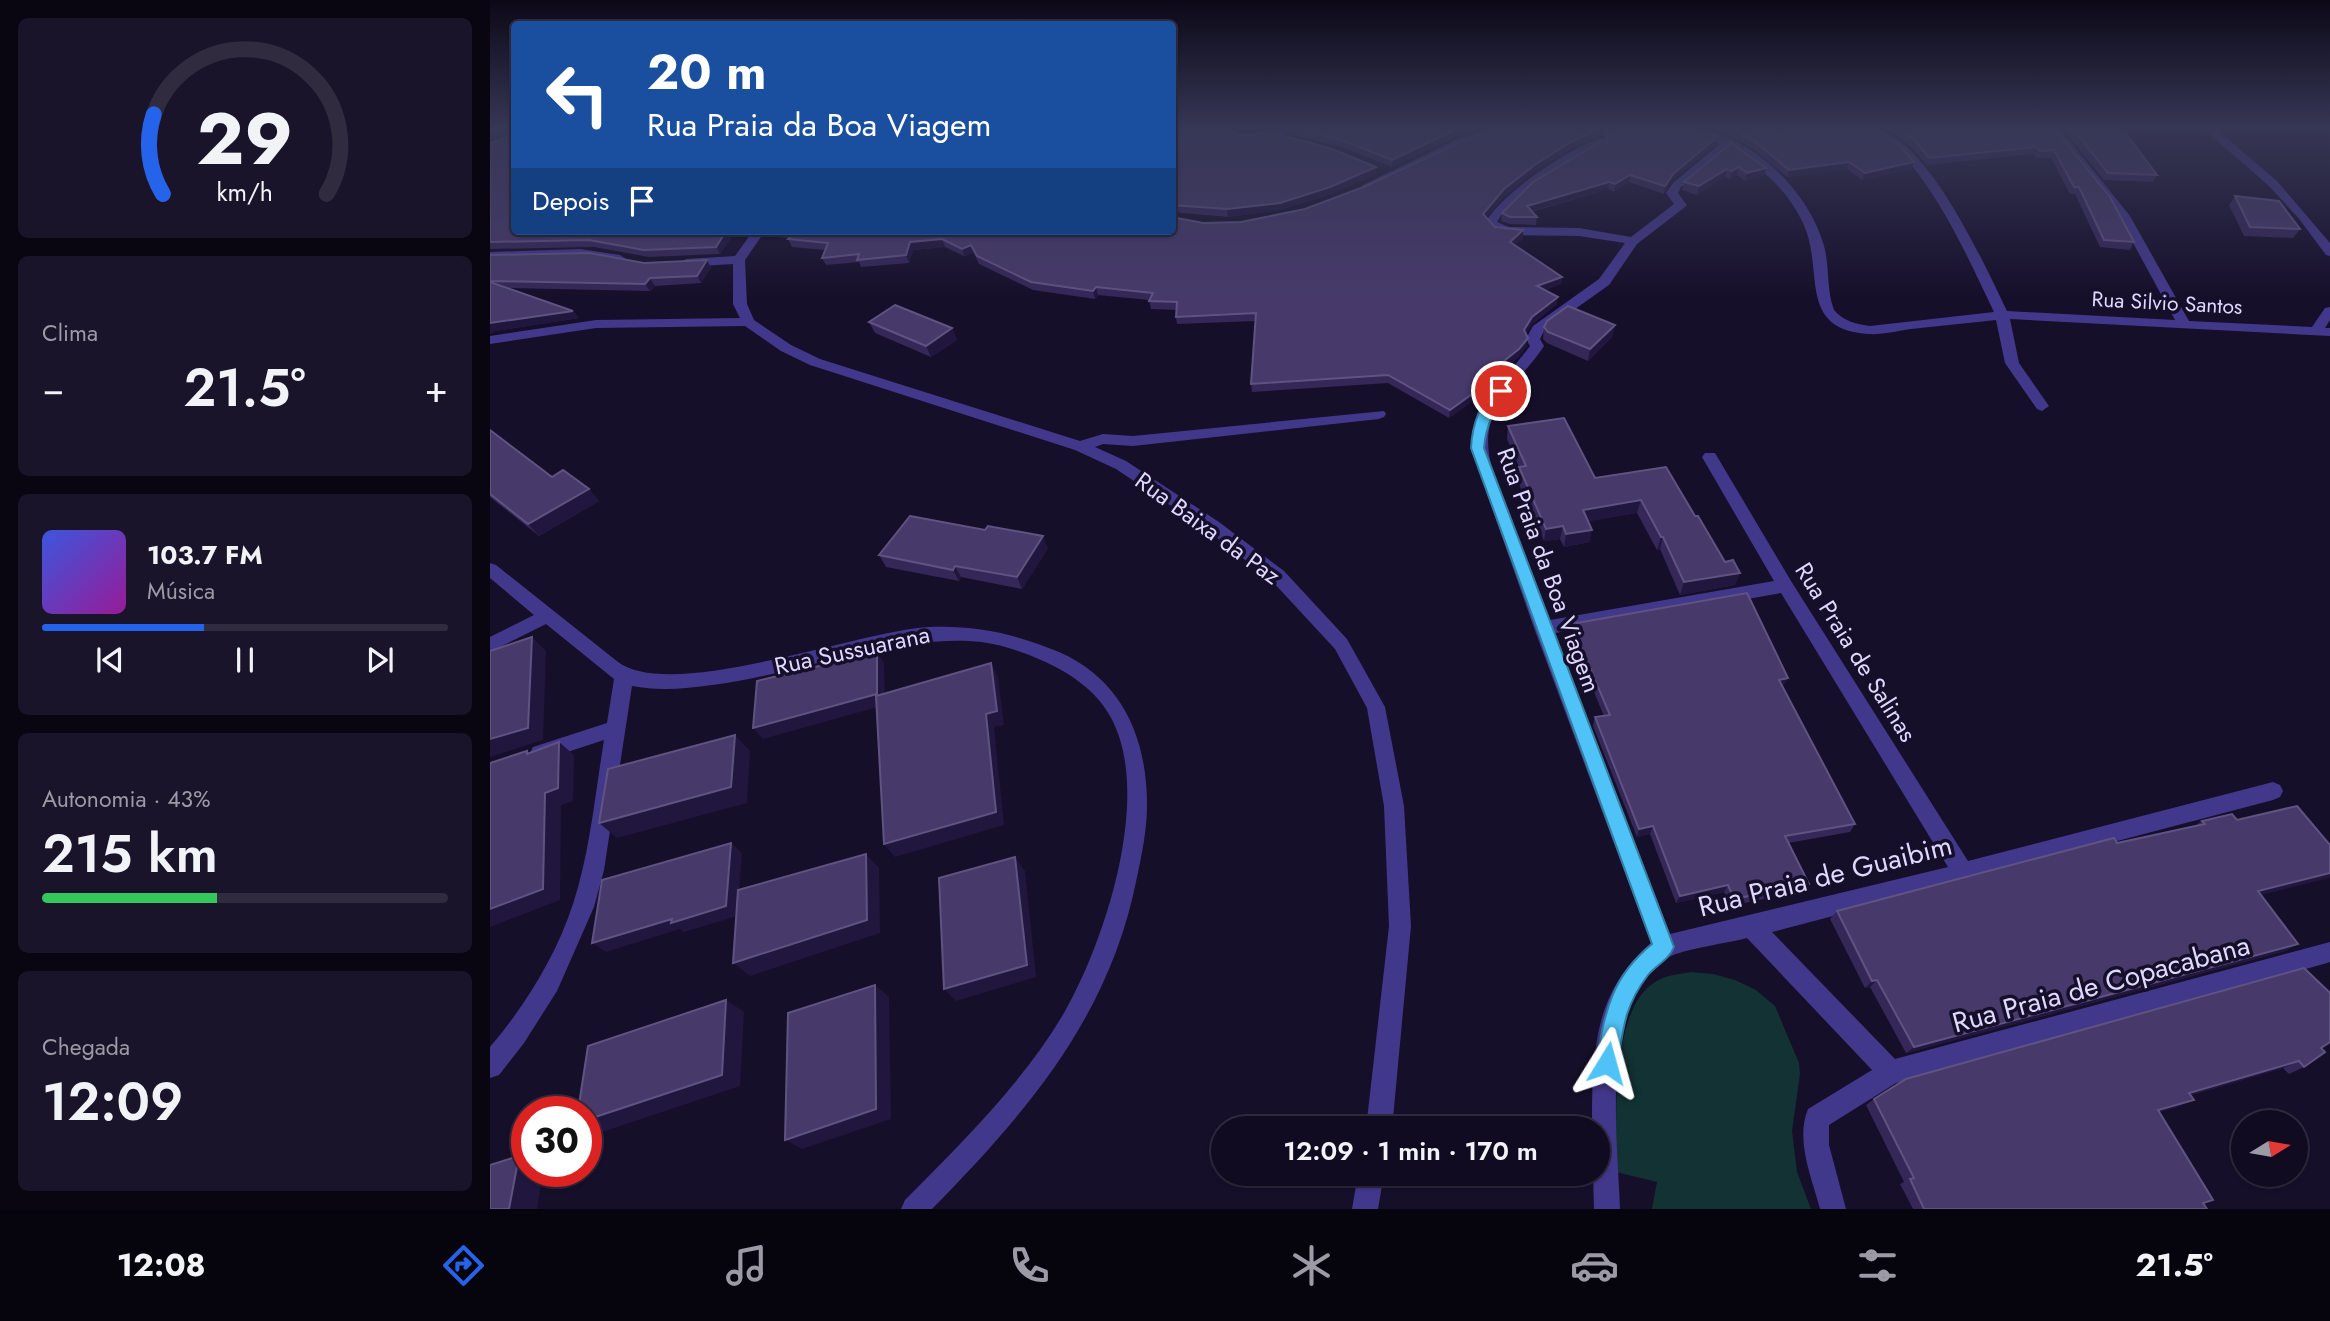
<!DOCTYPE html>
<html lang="pt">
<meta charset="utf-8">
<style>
body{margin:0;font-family:Jost,sans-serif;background:#191429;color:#f1f3f6;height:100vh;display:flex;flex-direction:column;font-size:26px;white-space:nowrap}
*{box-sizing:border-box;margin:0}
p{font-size:23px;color:#9c9ba5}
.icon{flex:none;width:38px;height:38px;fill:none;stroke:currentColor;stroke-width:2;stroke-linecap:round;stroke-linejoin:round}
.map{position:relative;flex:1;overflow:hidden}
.drawer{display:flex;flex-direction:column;gap:18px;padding:18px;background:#090612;width:490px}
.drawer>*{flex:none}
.guide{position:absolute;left:21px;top:21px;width:665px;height:214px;border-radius:7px;box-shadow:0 2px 5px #0004,0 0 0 2px #302b3e;background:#1a4fa0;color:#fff;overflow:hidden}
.needle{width:46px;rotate:79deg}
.buttons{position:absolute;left:1741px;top:1110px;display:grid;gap:14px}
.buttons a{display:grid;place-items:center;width:77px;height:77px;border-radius:50%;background:#100b20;box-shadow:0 2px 5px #0004,0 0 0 2px #302b3e;font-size:35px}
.speed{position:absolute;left:21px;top:1096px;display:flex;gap:14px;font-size:35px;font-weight:700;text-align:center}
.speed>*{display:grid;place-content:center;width:91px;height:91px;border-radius:50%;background:#100b20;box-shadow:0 2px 5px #0004,0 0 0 2px #302b3e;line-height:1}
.speed .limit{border:10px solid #d22;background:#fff;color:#111}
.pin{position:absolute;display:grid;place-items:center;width:60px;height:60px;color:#fff;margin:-30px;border:4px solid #fff;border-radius:50%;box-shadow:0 2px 7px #0007}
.me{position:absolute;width:77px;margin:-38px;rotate:8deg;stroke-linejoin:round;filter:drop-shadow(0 0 5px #0008)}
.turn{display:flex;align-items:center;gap:24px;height:147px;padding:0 21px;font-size:32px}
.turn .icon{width:91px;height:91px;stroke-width:2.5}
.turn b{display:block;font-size:49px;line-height:60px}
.then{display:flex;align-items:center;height:66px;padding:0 21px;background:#0003;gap:14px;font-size:26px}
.big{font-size:52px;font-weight:600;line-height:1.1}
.drawer .widget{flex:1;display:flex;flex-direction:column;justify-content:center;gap:10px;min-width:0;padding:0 24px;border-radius:10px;background:#191429}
.drawer .dial{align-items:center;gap:0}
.dial svg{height:182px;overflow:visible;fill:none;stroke:#302b3e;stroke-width:7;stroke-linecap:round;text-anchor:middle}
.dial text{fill:#f1f3f6;stroke:none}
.song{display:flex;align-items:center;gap:21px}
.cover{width:84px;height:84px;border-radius:10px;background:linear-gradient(135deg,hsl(230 70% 55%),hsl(300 70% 35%))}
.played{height:7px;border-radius:4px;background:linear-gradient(90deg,#2563eb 40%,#302b3e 40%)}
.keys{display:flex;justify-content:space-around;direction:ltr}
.heat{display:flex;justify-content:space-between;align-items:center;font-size:38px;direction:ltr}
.charge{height:10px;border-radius:5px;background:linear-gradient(90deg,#34c759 43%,#302b3e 0)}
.trip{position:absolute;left:721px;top:1116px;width:399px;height:70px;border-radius:35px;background:#100b20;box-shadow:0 2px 5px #0004,0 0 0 2px #302b3e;font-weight:600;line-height:70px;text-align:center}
.tabs{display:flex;height:112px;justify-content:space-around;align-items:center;background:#06040d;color:#9c9ba5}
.tabs .icon{width:49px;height:49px}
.tabs .selected{color:#2563eb}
.tabs b{font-size:32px;color:#f1f3f6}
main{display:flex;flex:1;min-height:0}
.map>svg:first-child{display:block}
.green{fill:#123234}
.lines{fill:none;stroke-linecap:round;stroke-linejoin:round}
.minor{fill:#42388b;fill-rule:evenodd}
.wall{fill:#352758}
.shaded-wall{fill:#21163e}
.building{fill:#473a6a;stroke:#5f5381;stroke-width:2}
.route{fill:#4fc3f7;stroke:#337fa1;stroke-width:2}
.labels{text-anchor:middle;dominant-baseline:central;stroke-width:7;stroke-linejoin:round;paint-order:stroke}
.far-street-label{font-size:21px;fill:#dfd8ff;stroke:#160f2a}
.street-label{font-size:24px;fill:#dfd8ff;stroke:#160f2a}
.near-street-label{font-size:28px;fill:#dfd8ff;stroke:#160f2a}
</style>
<main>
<section class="drawer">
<div class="widget dial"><svg viewBox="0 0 100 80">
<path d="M14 69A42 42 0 1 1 86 69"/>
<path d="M14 69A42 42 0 0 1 10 34" stroke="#2563eb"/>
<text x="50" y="56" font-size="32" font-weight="700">29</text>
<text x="50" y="72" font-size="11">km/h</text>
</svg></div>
<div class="widget"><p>Clima</p>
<div class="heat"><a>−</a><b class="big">21.5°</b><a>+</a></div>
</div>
<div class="widget">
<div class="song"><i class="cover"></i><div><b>103.7 FM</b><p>Música</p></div></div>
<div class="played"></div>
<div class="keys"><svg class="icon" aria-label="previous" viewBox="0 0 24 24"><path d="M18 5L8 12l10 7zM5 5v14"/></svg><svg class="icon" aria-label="pause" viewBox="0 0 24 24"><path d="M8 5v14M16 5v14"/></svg><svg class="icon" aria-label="next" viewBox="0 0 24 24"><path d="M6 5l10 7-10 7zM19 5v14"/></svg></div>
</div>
<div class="widget"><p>Autonomia · 43%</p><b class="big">215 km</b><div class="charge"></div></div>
<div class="widget"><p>Chegada</p><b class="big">12:09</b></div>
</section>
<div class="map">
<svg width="1840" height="1209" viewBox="0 0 1840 1209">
<rect width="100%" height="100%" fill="#160f2a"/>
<path class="green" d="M1201 972 1223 974 1245 980 1266 990 1285 1006 1309 1063 1310 1074 1302 1131 1307 1172 1321 1209H1162L1167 1182 1126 1172C1127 1125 1119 1010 1165 982 1176 975 1189 974 1201 972Z"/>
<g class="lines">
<g class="minor">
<path d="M791 128H803C794 138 772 143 760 135Z"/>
<polygon points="1001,128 1017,128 978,142 881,188 871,186 970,138"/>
<path d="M1194 128C1255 128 1318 188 1334 246 1340 267 1336 289 1344 310 1353 321 1366 324 1380 326L1504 312C1479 260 1456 207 1419 162 1408 147 1391 140 1378 128 1434 128 1495 266 1517 311L1685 320 1629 217 1558 128H1569L1640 216 1699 321 1822 327 1835 308 1840 307V320L1835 328H1840V336L1520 319 1529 363 1559 406 1552 411 1547 409 1515 363 1506 320C1478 323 1449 326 1421 329 1407 331 1392 335 1378 334 1306 329 1335 269 1313 223 1297 189 1270 166 1239 148L1191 187 1188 193 1197 205 1195 207 1147 244 1119 285 1054 331 1050 339 1054 346C1027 387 987 407 1001 464L1060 620 1284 581 1212 457 1215 453H1225L1301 581 1478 861 1783 782 1790 785 1793 791 1790 797 1783 800 1282 932 1405 1059 1840 942V962L1837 963 1406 1083 1339 1125V1145L1356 1209H1330C1322 1178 1305 1141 1318 1109L1382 1070 1257 938C1238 943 1194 949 1179 957 1108 998 1128 1140 1130 1209H1104L1103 1174H1108V1129H1102C1102 1057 1102 993 1161 943L1044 628 982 451C982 404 1015 380 1040 346L1036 339 1043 326 1109 279 1135 243 1089 236 1019 235 1005 232 995 223C1012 193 1078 149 1111 138L1115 139V143C1082 163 1026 188 1007 222L1019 227 1089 228 1141 237 1184 204 1176 193 1183 183 1230 144ZM1291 593 1458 867 1180 934 1065 633Z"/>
<polygon points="1713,128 1725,128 1788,182 1840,243 1840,256 1836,255 1810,220 1780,187"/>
<polygon points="263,231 275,231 255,260 257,304 264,320 301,345 330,359 590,441 613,434 643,436 894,411 896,414 894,417 889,419 643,446 613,444 605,447 636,461 729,522 794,571 857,639 895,707 914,806 921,926 902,1129 876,1129 899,926 894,806 877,708 845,649 782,581 717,530 626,469 585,450 320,365 291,351 255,326 106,328 0,344 0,336 106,320 250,318 243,304 243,264 196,267 190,263 196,259 245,256"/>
<polygon points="90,249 130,255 136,259 130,263 90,257 0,260 0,252"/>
<path d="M0 563 6 565 128 662C182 702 368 631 439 627 486 625 526 634 569 652 633 680 657 739 657 805 657 829 652 854 647 877 620 1016 538 1111 442 1209H411L415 1200C472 1142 532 1084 574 1013 615 942 664 793 620 716 605 689 578 672 551 660 528 650 504 642 479 641 391 638 308 674 222 685 195 689 168 691 142 686L114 870 104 907 67 991 34 1043 9 1075 0 1078V1047C35 1006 66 956 83 904 100 852 105 795 114 740L50 761 43 759 40 753 43 747 117 723 124 679 56 624 0 652V637L44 615 0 578Z"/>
<polygon points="868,1174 894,1174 888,1209 862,1209"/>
</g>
</g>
<g class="wall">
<polygon points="0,128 24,128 24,231 261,231 257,234 244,233 230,254 159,257 104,247 0,249 0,143 21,136 21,134 0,140"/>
<polygon points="682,128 772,128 748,130 745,133 886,174 841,194 790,210 738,217 682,212"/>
<polygon points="801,128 995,128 971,134 902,167 852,147 801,134"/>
<polygon points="1009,128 1206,128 1225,145 1181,181 1174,194 1139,182 1124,192 1118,189 1042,212 1047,217 1046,225 1020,224 1011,221 1012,213 1117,138 1117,137 1110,136 1080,149 1045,171 1014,197 996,217 1005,227 1033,238 1025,245 1072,277 1071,284 1055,290 1067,304 1041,325 1036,334 1037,346 1028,357 1012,370 1012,375 1000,384 999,389 959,418 898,383 762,392 761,384 766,321 687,324 686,317 687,310 661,309 659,300 608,295 605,299 543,290 489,264 484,253 474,256 455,247 423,250 419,263 371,267 369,262 336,265 332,258 335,250 302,247 298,239 300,238 275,236 273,231 682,231 713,223 751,222 815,209 876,186"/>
<polygon points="1217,128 1386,128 1421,169 1372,180 1357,169 1297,177 1262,148 1241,136"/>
<polygon points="1388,128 1564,128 1644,242 1640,250 1610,247 1585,194 1580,194 1561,158 1547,158 1543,154 1437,165 1422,148 1401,132"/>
<polygon points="1572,128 1632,128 1667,175 1663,182 1614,180"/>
<polygon points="1241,143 1274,176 1255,181 1247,175 1240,179 1235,177 1207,195 1192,190 1194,182"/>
<polygon points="1745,196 1810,229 1803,238 1754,236 1739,205"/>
<polygon points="0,255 154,263 217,260 221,268 211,283 165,286 160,291 18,288 83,311 89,318 5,331 0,334"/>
<polygon points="379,322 462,328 467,340 441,357 385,333"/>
<polygon points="1125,325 1122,337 1098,361 1057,343 1053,339 1054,327"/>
<polygon points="1018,426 1105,478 1205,516 1235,562 1250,573 1245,585 1190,595 1170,549 1167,550 1147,513 1098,521 1100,542 1074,547 1070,539 1054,541 1027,480 1029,467 1017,439"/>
<polygon points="0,430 62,477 99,489 109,501 49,536 0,497"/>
<polygon points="495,530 558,548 532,589 471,577 469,581 396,567 389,555"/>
<polygon points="1081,624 1298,678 1292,687 1365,824 1360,832 1298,843 1319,884 1314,891 1240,906 1234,892 1186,903 1160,834 1147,837 1103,726 1105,717 1114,716 1079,633"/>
<polygon points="1712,821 1808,944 1795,951 1416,1053 1380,987 1375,988 1340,919 1347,911 1627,843 1706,825"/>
<polygon points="1831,1048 1814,1067 1799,1074 1793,1068 1701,1095 1690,1106 1669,1112 1723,1200 1713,1203 1717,1209 1423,1209 1410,1184 1414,1182 1376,1105 1384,1099"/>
</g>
<g class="shaded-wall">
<polygon points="12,128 20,128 23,133 0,140 0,132"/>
<polygon points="741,128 748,128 748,130 741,137 740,130"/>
<polygon points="969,128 995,128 971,134 902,167 902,160"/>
<polygon points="1111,128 1110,136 1080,149 1045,171 1014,197 993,221 993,214 1014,189 1046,164 1081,142"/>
<polygon points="1227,137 1225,145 1181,181 1174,194 1175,186 1183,174"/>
<polygon points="1359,162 1357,169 1297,177 1299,170"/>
<polygon points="1424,162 1421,169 1372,180 1375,173"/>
<polygon points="886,167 886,174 841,194 790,210 738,217 737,209"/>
<polygon points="1249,167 1247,175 1240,179 1242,171"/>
<polygon points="1276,168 1274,176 1255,181 1257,173"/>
<polygon points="1237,169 1235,177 1207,195 1209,186"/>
<polygon points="1140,175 1139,182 1124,192 1125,184"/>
<polygon points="1119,182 1118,189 1036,213 1037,206"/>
<polygon points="1033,230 1033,238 1020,250 1020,242"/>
<polygon points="236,231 242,231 244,233 230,254 226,247"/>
<polygon points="452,239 455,247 423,250 419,263 416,255 420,242"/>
<polygon points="481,245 484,253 474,256 472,249"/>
<polygon points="217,260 221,268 211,283 207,276"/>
<polygon points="1072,277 1071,284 1046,293 1047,286"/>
<polygon points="160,278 165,286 160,291 155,284"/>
<polygon points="606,287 608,295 605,299 603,291"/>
<polygon points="1068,297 1067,304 1041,325 1034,338 1034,330 1042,317"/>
<polygon points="83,311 89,318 5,331 0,334 0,323"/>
<polygon points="1125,325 1122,337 1098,361 1100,349"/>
<polygon points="462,328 467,340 441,357 436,346"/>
<polygon points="1038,338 1037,346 1028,357 1012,370 1012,375 1000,384 999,389 959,418 960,410 1009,365"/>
<polygon points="99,489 109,501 49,536 38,524"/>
<polygon points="1151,500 1147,513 1090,523 1093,510"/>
<polygon points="1073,526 1070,539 1054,541 1056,529"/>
<polygon points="1102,530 1100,542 1074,547 1076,534"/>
<polygon points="553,536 558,548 532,589 527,577"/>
<polygon points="1171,537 1173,537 1170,549 1167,550"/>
<polygon points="465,566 471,577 469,581 463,570"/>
<polygon points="1250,573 1245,585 1190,595 1194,582"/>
<polygon points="42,637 56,651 53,740 0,757 0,739"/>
<polygon points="387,652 394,663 395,705 273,739 263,728"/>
<polygon points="501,663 508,677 514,725 504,727 514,825 405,857 394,844 496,714"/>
<polygon points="1298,678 1293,687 1285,689 1289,680"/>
<polygon points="245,735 260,751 257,803 127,838 109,823"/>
<polygon points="69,742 84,755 83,801 71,805 70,900 0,927 0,909 55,793"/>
<polygon points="1163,826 1160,834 1147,837 1149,829"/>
<polygon points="241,843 252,853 247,916 194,932 190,929 116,952 102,943"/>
<polygon points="376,854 389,868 390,933 260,976 243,963"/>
<polygon points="525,857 535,871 546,977 466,1001 454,989"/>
<polygon points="1840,873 1840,878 1755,899 1768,891"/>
<polygon points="1238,885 1234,892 1186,903 1190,896"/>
<polygon points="1808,944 1795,951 1416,1053 1424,1047"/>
<polygon points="1387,980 1380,987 1375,988 1382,981"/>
<polygon points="385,985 399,997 401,1119 312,1149 295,1140"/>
<polygon points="236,1000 254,1012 250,1086 109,1133 96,1128 96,1120"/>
<polygon points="1809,1061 1793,1068 1686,1099 1699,1093"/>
<polygon points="1704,1100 1690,1106 1655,1116 1668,1110"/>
<polygon points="29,1156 37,1158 37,1171 53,1171 47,1209 19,1209"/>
</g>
<g class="building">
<polygon points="0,128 12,128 0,132"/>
<polygon points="21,128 24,128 24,231 236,231 226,247 154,250 99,240 0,242 0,143 21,136 22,129"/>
<polygon points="682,128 741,128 740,130 747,134 785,133 842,149 886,167 840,187 790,203 737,209 682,205"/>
<polygon points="804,128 969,128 902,160 851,140"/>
<polygon points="1009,128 1206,128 1227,137 1183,174 1175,186 1140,175 1125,184 1119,182 1037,206 1047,217 1020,217 1012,213 1043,182 1117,138 1118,130 1111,128 1081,142 1046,164 1014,189 993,214 1005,227 1033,230 1020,242 1072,277 1047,286 1068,297 1042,317 1034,330 1038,338 1029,349 1009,365 1012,367 996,379 1000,381 960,410 898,375 761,384 766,313 686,317 687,302 659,301 663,293 606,287 603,291 541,282 487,256 481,245 472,249 452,239 420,242 416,255 367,260 369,254 332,258 338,243 298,239 306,231 682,231 682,217 713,223 751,222 815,209 876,186 971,142"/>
<polygon points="1240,128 1386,128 1411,147 1424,162 1375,173 1359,162 1299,170 1264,141"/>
<polygon points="1408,128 1564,128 1620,197 1644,242 1614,240 1589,187 1584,187 1564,150 1550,151 1546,147 1439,158 1425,141"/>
<polygon points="1582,128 1632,128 1667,175 1618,173"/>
<polygon points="1241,143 1276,168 1257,173 1249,167 1242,171 1237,169 1209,186 1194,182"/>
<polygon points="1745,196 1789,201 1810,229 1760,227"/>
<polygon points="99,253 154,263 217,260 207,276 160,278 155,284 0,281 0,255"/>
<polygon points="0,282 83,311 0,323"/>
<polygon points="405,305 462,328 436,346 379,322"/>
<polygon points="1078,306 1125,325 1100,349 1058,332 1054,327 1057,321"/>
<polygon points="1074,418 1105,478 1176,467 1205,516 1208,516 1235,562 1243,560 1250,573 1194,582 1173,537 1171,537 1151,500 1093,510 1102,530 1076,534 1073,526 1056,529 1029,467 1036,466 1018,426"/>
<polygon points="0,430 62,477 73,470 99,489 38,524 0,494"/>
<polygon points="420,516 495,530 498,526 553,536 527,577 465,566 463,570 389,555"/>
<polygon points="1257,593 1298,678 1289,680 1365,824 1295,836 1319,884 1244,899 1238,885 1190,896 1163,826 1149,829 1105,717 1120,715 1081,624"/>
<polygon points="42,637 38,728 0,739 0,651"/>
<polygon points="387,652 387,694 263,728 267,681"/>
<polygon points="501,663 507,711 496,714 506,812 394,844 386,696"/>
<polygon points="245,735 241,787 109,823 118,769"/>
<polygon points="69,742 68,788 55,793 53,889 0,909 0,763 37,751 37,754"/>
<polygon points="1807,806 1840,845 1840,873 1768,891 1808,944 1424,1047 1387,980 1382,981 1347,911 1624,838 1627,843 1715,824 1712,821 1742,814 1747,820"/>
<polygon points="241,843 236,906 181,923 182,919 102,943 112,880"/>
<polygon points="376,854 377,920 243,963 248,890"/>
<polygon points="525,857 537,965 454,989 449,878"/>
<polygon points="1814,968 1840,993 1840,1042 1831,1048 1835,1052 1814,1067 1809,1061 1699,1093 1704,1100 1668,1110 1723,1200 1713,1203 1717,1209 1434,1209 1420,1179 1424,1178 1384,1099 1416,1079"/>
<polygon points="385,985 386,1109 295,1140 298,1013"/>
<polygon points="236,1000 232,1075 96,1120 96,1111 88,1111 98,1046"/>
<polygon points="29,1156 19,1209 0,1209 0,1165"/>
</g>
<linearGradient id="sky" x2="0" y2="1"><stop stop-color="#0c0817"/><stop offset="0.43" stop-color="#363755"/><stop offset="1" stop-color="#363755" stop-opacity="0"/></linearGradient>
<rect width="1840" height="297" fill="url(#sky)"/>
<path class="route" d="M1011 387 1018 391C1004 410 996 424 994 448L1184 947C1179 960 1166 965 1158 975 1135 1005 1133 1028 1128 1063L1125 1071 1117 1074 1109 1071 1106 1063C1115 1013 1120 978 1162 944L981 448C982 428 990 395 1011 387Z"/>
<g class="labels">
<g class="far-street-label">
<text transform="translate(1677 303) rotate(3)">Rua Silvio Santos</text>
</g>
<g class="street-label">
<text transform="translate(718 528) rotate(36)">Rua Baixa da Paz</text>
<text transform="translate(1059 570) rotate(70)">Rua Praia da Boa Viagem</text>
<text transform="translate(362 650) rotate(-12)">Rua Sussuarana</text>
<text transform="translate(1366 652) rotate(58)">Rua Praia de Salinas</text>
</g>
<g class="near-street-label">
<text transform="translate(1335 876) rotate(-14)">Rua Praia de Guaibim</text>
<text transform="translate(1611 984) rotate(-15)">Rua Praia de Copacabana</text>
</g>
</g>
</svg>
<div class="buttons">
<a><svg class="needle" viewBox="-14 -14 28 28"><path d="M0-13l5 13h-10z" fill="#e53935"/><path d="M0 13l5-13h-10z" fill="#9c9ba5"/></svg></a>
</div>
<div class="speed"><div class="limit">30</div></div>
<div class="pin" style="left:1011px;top:391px;background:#d93025"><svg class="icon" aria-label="arrive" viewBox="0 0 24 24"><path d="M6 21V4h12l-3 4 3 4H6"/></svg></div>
<svg class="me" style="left:1117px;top:1063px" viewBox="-20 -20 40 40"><path d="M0-17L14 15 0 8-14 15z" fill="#4fc3f7" stroke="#fff" stroke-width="4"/></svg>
<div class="trip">12:09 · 1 min · 170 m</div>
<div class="guide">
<div class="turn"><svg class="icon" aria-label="left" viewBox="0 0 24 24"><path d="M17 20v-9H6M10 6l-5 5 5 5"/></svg><div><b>20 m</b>Rua Praia da Boa Viagem</div></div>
<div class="then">Depois<svg class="icon" aria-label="arrive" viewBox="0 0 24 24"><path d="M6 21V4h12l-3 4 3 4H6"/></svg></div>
</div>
</div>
</main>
<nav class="tabs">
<b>12:08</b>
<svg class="icon selected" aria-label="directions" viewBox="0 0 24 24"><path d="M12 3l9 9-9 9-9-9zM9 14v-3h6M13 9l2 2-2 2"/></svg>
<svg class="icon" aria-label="music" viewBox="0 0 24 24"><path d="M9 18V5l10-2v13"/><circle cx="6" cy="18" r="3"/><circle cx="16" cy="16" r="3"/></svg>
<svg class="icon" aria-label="phone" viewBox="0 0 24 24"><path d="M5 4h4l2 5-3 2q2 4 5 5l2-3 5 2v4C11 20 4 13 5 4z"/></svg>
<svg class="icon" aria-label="climate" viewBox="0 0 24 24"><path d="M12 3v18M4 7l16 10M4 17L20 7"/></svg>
<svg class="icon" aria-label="car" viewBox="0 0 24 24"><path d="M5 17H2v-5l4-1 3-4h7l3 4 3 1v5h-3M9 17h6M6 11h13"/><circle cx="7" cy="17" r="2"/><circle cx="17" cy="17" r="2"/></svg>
<svg class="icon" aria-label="filters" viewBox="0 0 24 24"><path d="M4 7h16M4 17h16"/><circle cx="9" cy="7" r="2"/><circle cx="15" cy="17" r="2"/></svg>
<b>21.5°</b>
</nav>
